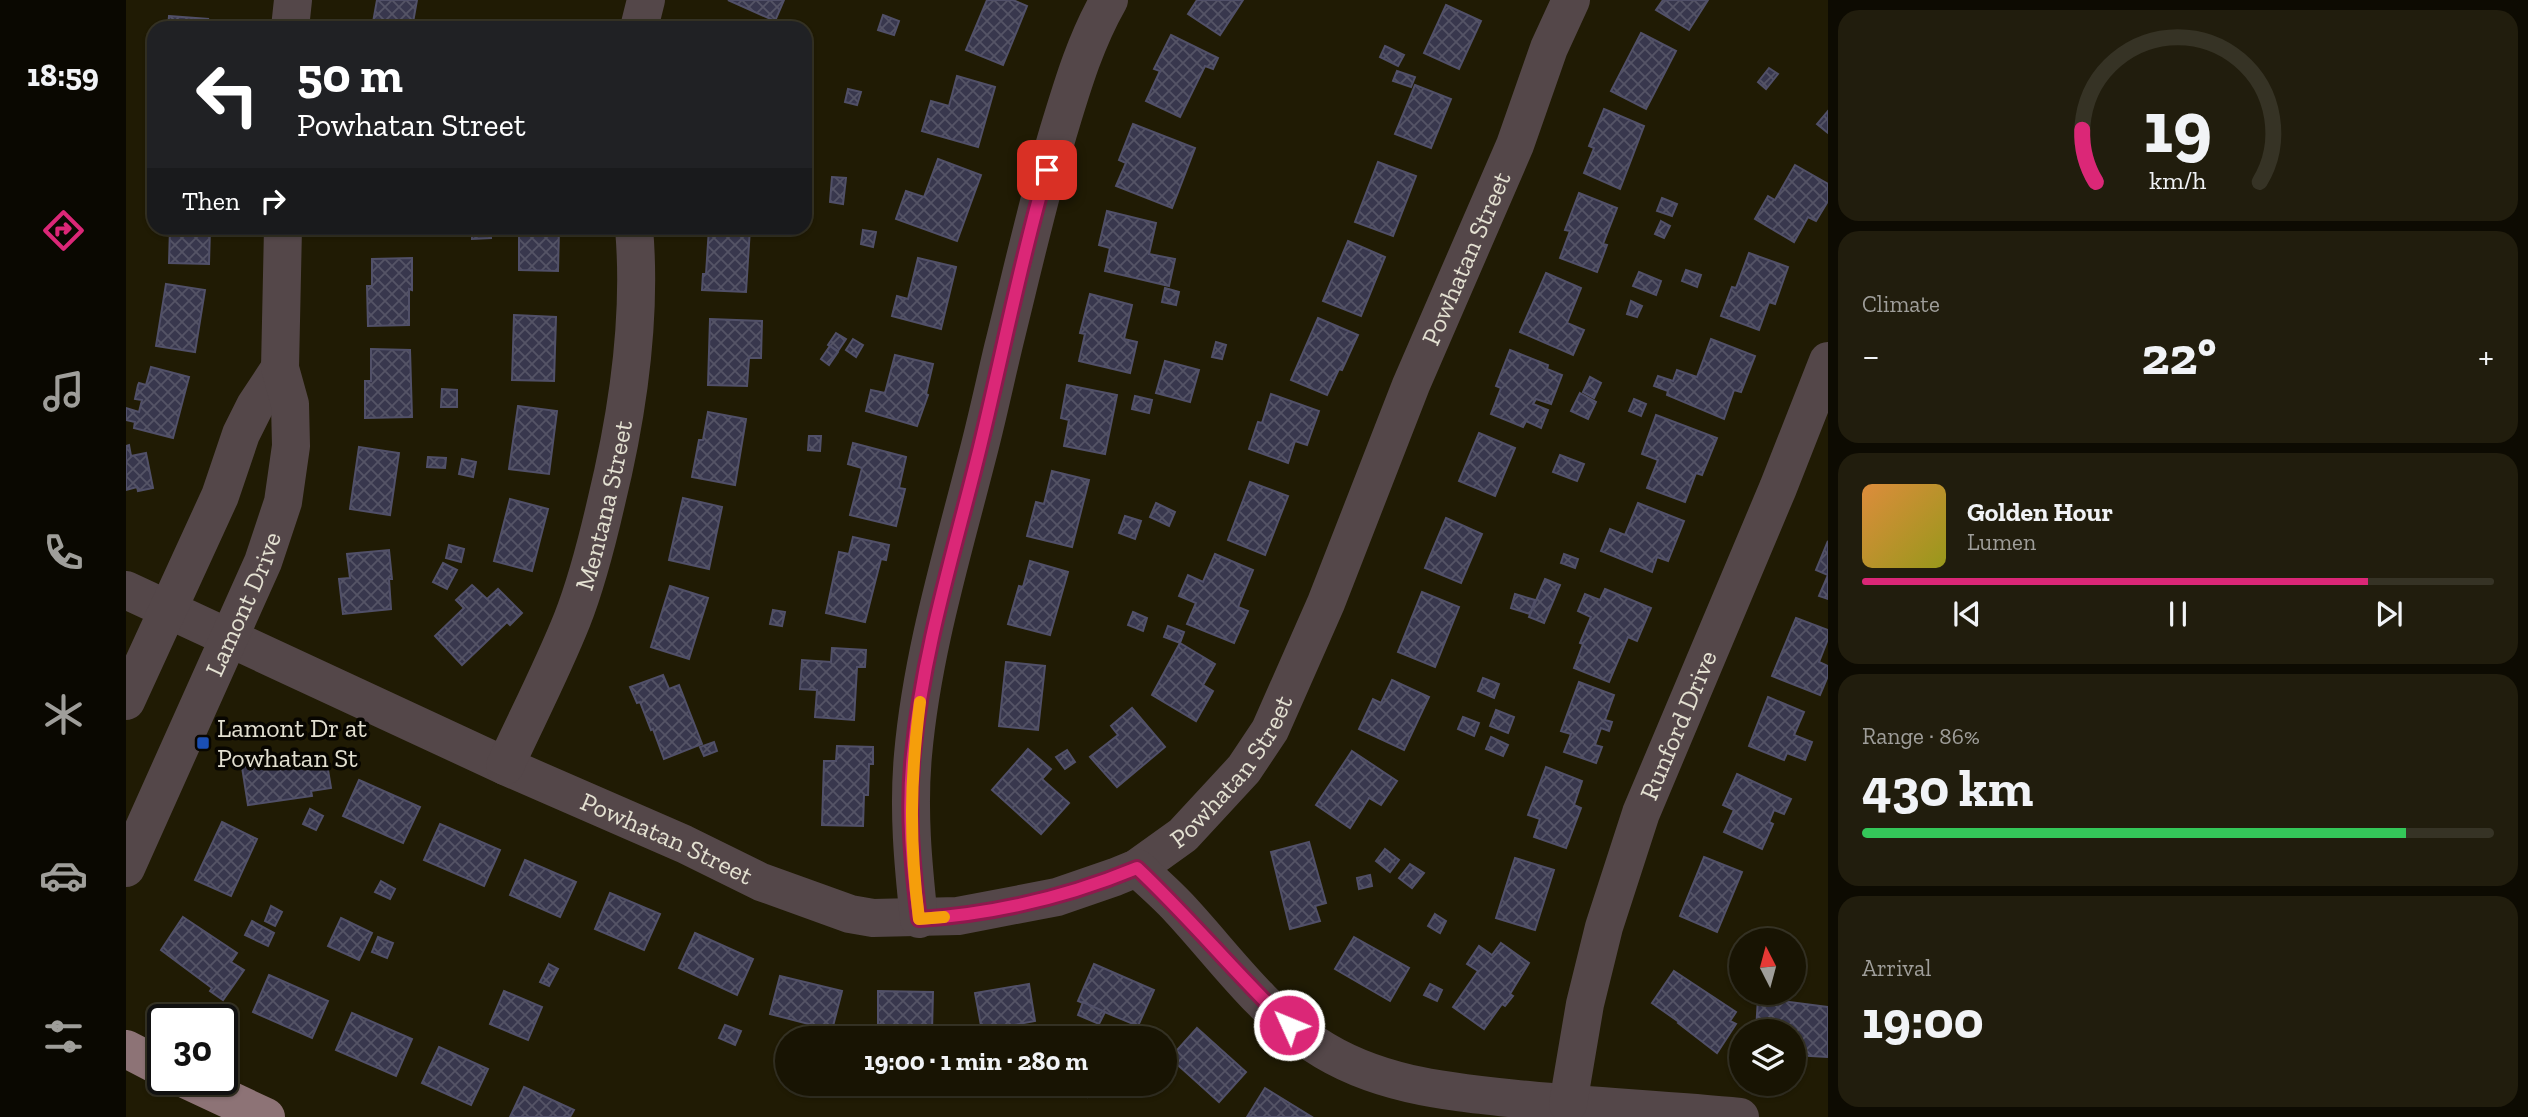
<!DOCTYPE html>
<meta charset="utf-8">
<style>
body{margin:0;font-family:"Zilla Slab",serif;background:#211d0d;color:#f1f3f6;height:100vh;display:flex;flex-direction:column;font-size:26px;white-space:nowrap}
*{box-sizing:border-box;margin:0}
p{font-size:23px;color:#9f9e9a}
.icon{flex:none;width:38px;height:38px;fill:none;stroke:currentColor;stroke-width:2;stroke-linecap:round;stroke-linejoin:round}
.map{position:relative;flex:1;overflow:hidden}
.side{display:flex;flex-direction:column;gap:10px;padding:10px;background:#0d0b02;width:700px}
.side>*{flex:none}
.banner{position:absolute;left:21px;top:21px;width:665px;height:214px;border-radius:21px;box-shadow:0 2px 5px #0004,0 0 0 2px #363325;background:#202124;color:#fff;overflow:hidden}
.needle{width:46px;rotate:354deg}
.controls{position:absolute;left:1603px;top:928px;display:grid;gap:14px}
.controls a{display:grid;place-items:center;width:77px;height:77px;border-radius:50%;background:#181403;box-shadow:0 2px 5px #0004,0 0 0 2px #363325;font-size:35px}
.speed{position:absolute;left:21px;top:1004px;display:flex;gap:14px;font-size:35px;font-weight:700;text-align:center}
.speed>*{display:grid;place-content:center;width:91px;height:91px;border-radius:50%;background:#181403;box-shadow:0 2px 5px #0004,0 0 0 2px #363325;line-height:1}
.speed .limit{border:4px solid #111;border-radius:10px;background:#fff;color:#111}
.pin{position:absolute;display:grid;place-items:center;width:60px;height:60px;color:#fff;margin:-30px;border-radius:14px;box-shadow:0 4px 10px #0006}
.me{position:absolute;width:77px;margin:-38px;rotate:314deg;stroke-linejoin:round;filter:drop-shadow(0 0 5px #0008)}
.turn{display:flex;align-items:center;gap:24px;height:147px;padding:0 35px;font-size:32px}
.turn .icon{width:91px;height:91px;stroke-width:2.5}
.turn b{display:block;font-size:49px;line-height:60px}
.then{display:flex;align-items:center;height:66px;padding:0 35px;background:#0003;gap:14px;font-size:26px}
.big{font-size:52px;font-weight:700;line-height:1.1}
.side .widget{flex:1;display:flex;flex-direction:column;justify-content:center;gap:10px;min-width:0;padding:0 24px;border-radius:21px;background:#211d0d}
.side .dial{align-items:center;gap:0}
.dial svg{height:182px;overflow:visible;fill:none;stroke:#363325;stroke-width:7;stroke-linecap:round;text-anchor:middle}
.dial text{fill:#f1f3f6;stroke:none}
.song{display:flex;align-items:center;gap:21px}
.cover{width:84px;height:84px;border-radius:10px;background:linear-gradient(135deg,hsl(30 70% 55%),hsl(60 70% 35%))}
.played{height:7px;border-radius:4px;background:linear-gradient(90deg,#db2777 80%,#363325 80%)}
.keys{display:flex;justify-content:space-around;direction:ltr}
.heat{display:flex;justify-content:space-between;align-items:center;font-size:38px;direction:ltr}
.charge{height:10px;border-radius:5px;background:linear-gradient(90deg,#34c759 86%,#363325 0)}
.trip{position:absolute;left:649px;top:1026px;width:402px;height:70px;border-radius:35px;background:#181403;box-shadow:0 2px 5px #0004,0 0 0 2px #363325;font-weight:700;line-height:70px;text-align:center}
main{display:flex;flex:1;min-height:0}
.tabs{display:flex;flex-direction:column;width:126px;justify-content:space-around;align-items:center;background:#0a0801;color:#9f9e9a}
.tabs .icon{width:49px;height:49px}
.tabs .current{color:#db2777}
.tabs b{font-size:32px;color:#f1f3f6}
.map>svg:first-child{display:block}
.building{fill:url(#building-cross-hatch);stroke:#515068;stroke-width:2}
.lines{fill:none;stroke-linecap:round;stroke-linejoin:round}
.minor{stroke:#544749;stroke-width:38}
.major{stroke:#8d7376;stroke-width:38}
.route-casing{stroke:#8e194d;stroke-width:18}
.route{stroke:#db2777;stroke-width:12}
.slow{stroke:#f59e0b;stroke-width:12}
.transit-dot{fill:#1a4fb4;stroke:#080601;stroke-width:2.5}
.labels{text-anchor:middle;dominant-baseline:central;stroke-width:7;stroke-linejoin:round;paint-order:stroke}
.street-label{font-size:26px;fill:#e3e0d1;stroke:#080601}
.poi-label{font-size:26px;fill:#e3e0d1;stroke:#080601;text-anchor:start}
</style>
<main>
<nav class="tabs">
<b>18:59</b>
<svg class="icon current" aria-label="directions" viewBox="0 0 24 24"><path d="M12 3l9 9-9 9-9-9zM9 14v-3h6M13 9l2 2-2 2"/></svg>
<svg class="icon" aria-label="music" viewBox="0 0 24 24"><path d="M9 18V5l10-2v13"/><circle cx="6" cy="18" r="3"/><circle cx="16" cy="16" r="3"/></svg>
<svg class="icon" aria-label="phone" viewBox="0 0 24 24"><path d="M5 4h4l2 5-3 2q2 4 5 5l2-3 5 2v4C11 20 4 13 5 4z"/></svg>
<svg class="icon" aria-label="climate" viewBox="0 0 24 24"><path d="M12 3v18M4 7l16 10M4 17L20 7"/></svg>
<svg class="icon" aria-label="car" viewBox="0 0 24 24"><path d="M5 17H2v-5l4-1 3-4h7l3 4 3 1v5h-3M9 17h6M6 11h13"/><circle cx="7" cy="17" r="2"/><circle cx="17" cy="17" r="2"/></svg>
<svg class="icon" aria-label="filters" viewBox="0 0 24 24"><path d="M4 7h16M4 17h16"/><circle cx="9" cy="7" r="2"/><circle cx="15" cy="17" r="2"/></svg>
</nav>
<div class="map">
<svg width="1702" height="1117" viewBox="0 0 1702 1117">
<defs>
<pattern id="building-cross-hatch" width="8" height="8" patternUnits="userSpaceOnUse" patternTransform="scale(1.75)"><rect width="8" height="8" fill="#38374d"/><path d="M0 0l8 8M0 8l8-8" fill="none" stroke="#555466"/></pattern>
</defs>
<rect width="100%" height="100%" fill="#201b04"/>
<g class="building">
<polygon points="251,0 291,0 286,28 246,28"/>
<polygon points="602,0 658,0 649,21"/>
<polygon points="861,0 887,0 901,6 877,65 840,50"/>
<polygon points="1071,0 1117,0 1094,35 1062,14"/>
<polygon points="1537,0 1582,0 1563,30 1530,10"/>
<polygon points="1320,5 1355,21 1333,69 1298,53"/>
<polygon points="757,15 773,21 768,35 752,30"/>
<polygon points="43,16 82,19 81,23 87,23 86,28 42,28"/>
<polygon points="1515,33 1550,51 1520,109 1485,91"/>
<polygon points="1045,35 1092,58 1087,69 1079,66 1054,117 1020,101 1034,71 1028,69"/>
<polygon points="1259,46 1278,55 1272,66 1254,57"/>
<polygon points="1643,68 1652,74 1640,89 1632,82"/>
<polygon points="1271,71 1289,77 1285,87 1267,81"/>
<polygon points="831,76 869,87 852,147 796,131 805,101 823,106"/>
<polygon points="1289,85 1325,99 1305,148 1269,134"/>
<polygon points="722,89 735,92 731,105 719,102"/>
<polygon points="1478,109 1518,126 1494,189 1458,173 1468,148 1463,146"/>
<polygon points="1702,111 1702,133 1691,124"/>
<polygon points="1007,124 1069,148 1046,208 990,186 1000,163 993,160"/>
<polygon points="812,159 855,175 831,241 770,219 780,191 798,197"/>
<polygon points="1252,162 1290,176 1267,236 1229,222"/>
<polygon points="1669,165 1702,184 1702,201 1690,221 1682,217 1668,242 1629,219 1642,196 1649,200"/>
<polygon points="706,177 720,178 717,204 704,202"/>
<polygon points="1453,193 1491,208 1477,244 1481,245 1471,272 1434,258 1444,231 1439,230"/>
<polygon points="1536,198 1551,204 1546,216 1531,211"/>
<polygon points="981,211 1030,223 1023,254 1049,259 1043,286 979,271 984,248 973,245"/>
<polygon points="1535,221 1544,226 1538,238 1529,234"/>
<polygon points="44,228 84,228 83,264 43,263"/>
<polygon points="246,228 287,228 287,231 246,232"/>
<polygon points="346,228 365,228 365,238 346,239"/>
<polygon points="393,228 433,228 432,271 393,270"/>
<polygon points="583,228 624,228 620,292 576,290 577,274 580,274"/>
<polygon points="737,230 750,232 747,247 735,244"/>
<polygon points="1222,241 1259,257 1235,316 1197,301"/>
<polygon points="1623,253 1662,267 1649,304 1643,302 1633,330 1595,316 1606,287 1610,288"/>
<polygon points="286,258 286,290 283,289 283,325 242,326 241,286 246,286 246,259"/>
<polygon points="792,258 830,267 815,329 766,316 771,296 782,299"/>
<polygon points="1560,270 1575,275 1571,287 1556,281"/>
<polygon points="1513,272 1535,281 1530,295 1507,286"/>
<polygon points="1420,273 1455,288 1441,323 1458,330 1447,355 1394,332"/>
<polygon points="40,284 79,290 69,352 30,346"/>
<polygon points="1039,288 1053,292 1050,305 1036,302"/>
<polygon points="964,294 1006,305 998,339 1011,342 1004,373 953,361 959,334 954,333"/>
<polygon points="1505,301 1516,306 1511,317 1501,314"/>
<polygon points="388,315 430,317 428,381 386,380"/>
<polygon points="1192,318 1232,335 1216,370 1213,369 1201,395 1165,380"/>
<polygon points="584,319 636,321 635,358 623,358 621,386 582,385"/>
<polygon points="710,333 720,339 712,351 702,345"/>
<polygon points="727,339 737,345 730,357 720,350"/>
<polygon points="1585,339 1629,356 1615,392 1608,390 1598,419 1541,395 1542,391 1528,386 1532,376 1547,381 1551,370 1571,377"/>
<polygon points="1090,342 1100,345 1096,359 1086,357"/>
<polygon points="704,346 712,352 703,365 695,359"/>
<polygon points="245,349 284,350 286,417 239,418 239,381 245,381"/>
<polygon points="1384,350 1422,365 1421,369 1436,375 1425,404 1410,399 1407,404 1422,410 1415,428 1400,421 1397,427 1365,414 1375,388 1370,386"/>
<polygon points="769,355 807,364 800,394 802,395 791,426 740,411 745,390 759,393"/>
<polygon points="1039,361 1073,370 1064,402 1030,393"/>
<polygon points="25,367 63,377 47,438 8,428 9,422 0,420 0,408 13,412 16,400 9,399 12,385 13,383 20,385"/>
<polygon points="1464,377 1475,383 1468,398 1457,392"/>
<polygon points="941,385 991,395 979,454 938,446 943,420 935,418"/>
<polygon points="316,389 331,390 331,407 315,407"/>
<polygon points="1454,393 1470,402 1462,419 1445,411"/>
<polygon points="1145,394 1193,411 1181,445 1169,441 1162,463 1123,449 1132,422 1136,423"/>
<polygon points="1009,396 1026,400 1023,413 1006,409"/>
<polygon points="1508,399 1520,404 1515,416 1503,411"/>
<polygon points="392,406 431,411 423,474 383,469"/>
<polygon points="582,412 620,419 609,485 566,477 573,440 577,440"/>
<polygon points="1530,415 1591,438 1576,475 1570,473 1559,502 1521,488 1532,460 1516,454"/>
<polygon points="1353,433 1389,448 1369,496 1333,481"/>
<polygon points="683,436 695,436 694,451 682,450"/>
<polygon points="727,443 780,457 773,488 779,489 770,526 724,515 736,468 722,464"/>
<polygon points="3,445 5,456 20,453 27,488 12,491 11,487 0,490 0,446"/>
<polygon points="233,447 273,453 264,515 224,509"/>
<polygon points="1434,455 1458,464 1451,481 1427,472"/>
<polygon points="302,457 320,458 319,468 301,467"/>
<polygon points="336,459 350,462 347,477 333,474"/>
<polygon points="926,471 963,480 946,547 901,536 910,502 918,504"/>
<polygon points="1124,482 1162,496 1139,555 1102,540"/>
<polygon points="557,498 596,507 583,569 543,560"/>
<polygon points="384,499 422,509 406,571 368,561"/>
<polygon points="1030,503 1049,512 1043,526 1024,517"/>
<polygon points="1512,503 1558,521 1542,561 1531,557 1526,572 1475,551 1484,529 1499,535"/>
<polygon points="999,516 1015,521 1009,539 993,533"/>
<polygon points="1320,518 1356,534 1335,583 1299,568"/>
<polygon points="727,537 763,545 760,560 755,559 739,622 700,613 713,552 723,554"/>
<polygon points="1702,541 1702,599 1693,596 1702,575 1690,570"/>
<polygon points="323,545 338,549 335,562 320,558"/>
<polygon points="263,550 266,579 263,579 265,609 217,614 213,579 224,578 221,554"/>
<polygon points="1089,554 1127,570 1112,607 1122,611 1108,643 1061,624 1070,603 1053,596 1062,575 1077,582"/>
<polygon points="1438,554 1452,559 1449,568 1435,563"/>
<polygon points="904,561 942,572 924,635 882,624 893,586 897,587"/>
<polygon points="317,563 331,570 321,589 307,582"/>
<polygon points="1419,579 1434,585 1418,623 1403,617"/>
<polygon points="346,585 361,599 372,589 396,613 384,625 381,622 336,665 309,636 338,608 330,600"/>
<polygon points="544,586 582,598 563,659 525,647"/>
<polygon points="1479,589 1525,608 1511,641 1502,637 1483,682 1448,668 1457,644 1454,643 1465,617 1452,611 1459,594 1474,600"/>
<polygon points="1296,592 1333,607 1309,667 1272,652"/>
<polygon points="1389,594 1409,600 1404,614 1385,608"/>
<polygon points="647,610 659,612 656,626 644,624"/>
<polygon points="1007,612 1021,618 1017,631 1002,625"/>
<polygon points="1670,618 1702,630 1702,639 1693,662 1702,666 1702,676 1694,695 1646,676"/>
<polygon points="1042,626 1058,632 1054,643 1038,637"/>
<polygon points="1054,643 1089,664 1077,685 1087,691 1070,721 1026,695"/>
<polygon points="706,648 740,650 739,667 731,667 728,720 689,717 691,690 674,689 676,660 705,662"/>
<polygon points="880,662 919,666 912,730 873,726"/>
<polygon points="537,675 543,689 553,685 576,744 538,759 527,729 525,730 514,702 511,703 504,687"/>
<polygon points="1357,678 1373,684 1368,698 1352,691"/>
<polygon points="1266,680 1303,697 1278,750 1233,729 1247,699 1255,703"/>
<polygon points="1453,682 1488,695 1479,720 1486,722 1483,731 1475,728 1469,745 1476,747 1470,763 1438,752 1445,734 1435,731"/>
<polygon points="1642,697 1678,712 1668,735 1686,742 1679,760 1661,753 1658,760 1623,746"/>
<polygon points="1006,708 1039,747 991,787 964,757 992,735 985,726"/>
<polygon points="1370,710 1388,717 1382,733 1364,726"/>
<polygon points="1337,717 1353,723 1348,736 1332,729"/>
<polygon points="1365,737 1382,745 1377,756 1360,749"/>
<polygon points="588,742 591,751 578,756 574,747"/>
<polygon points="711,746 747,747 747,764 743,764 742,795 738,795 737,826 696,825 698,761 710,761"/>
<polygon points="902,749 925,769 916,779 943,803 915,834 866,790"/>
<polygon points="941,750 949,762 939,769 930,757"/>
<polygon points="1226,751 1271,781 1255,805 1243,798 1224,828 1190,805"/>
<polygon points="180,757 180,761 200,758 205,788 185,791 186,796 122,805 116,767"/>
<polygon points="1420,767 1456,781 1448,805 1455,808 1440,848 1408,837 1414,819 1402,815"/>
<polygon points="1611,774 1665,799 1658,814 1648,810 1643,822 1647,824 1636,849 1598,832 1608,810 1597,805"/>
<polygon points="233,780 294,807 277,843 217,816"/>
<polygon points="184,809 197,816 190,830 177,824"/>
<polygon points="96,822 131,839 105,896 69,880"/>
<polygon points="314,824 374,850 358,886 298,860"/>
<polygon points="1183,842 1200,903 1189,906 1194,921 1164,929 1145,852"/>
<polygon points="1259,849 1273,860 1264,872 1250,861"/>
<polygon points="1578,857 1616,872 1591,932 1554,916"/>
<polygon points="1389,858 1428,870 1409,930 1370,918"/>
<polygon points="399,860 450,882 434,917 384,895"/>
<polygon points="1284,864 1298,873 1286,888 1273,878"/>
<polygon points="1244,875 1246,886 1233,889 1231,878"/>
<polygon points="255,881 269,889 264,899 249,892"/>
<polygon points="484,893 534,914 518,950 469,929"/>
<polygon points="145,906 156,912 149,926 139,921"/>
<polygon points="1309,914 1320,921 1314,933 1302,926"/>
<polygon points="57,917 111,953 105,962 118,970 97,1000 84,991 86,988 35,950"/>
<polygon points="215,918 246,933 233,960 202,946"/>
<polygon points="126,921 148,933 142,946 119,935"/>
<polygon points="569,933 627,959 611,995 553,968"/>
<polygon points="252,937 267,943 261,958 246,952"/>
<polygon points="1228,937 1283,968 1264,1001 1209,969"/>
<polygon points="1375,943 1403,963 1384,994 1387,996 1379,1006 1376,1004 1358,1029 1327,1007 1352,971 1341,964 1353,946 1366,955"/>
<polygon points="423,964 432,969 423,986 414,982"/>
<polygon points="968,964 1028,990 1012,1026 952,1001"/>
<polygon points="1548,971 1610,1012 1604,1021 1610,1024 1591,1053 1552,1023 1553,1022 1526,1003"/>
<polygon points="143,975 202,1001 186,1038 127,1012"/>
<polygon points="654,976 716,991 706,1030 644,1014"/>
<polygon points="903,984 909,1021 856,1031 849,993"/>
<polygon points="1304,984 1316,990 1311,1001 1298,995"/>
<polygon points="378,991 416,1007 402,1040 364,1024"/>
<polygon points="752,991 807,992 806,1031 752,1030"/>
<polygon points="1632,998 1702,1007 1702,1057 1668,1055 1668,1031 1630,1031"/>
<polygon points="957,1002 979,1012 973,1024 952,1015"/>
<polygon points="226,1013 286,1039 270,1076 210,1050"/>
<polygon points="599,1025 615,1031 609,1045 593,1038"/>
<polygon points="1071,1028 1120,1072 1093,1102 1044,1058"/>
<polygon points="313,1047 362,1069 345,1105 296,1083"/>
<polygon points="957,1083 972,1083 975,1093 962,1097"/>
<polygon points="398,1087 448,1110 444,1117 384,1117"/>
<polygon points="1139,1088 1186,1117 1121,1117"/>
</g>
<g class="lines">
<g class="minor">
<polyline points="164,28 167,0"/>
<polyline points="513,28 520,0"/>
<path id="s1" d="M0 590 379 766 558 844 635 882 724 914 747 918 832 916 931 897 989 877 1011 868 1057 835 1118 769 1144 730 1200 603 1285 385 1389 145 1423 48 1445 0"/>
<polyline points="0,701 94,496 115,434 129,406 154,368"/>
<path id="s2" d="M379 766C401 718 426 670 446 620 461 582 471 542 480 503 502 413 516 320 508 228"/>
<path id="s3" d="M0 868 137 562 157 502 165 446 164 404 154 368 157 228"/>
<path d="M1011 868C1025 881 1040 894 1053 908 1096 954 1135 1010 1188 1044 1252 1087 1327 1092 1402 1100 1472 1107 1543 1110 1614 1117"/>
<path d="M793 919C787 864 782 810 787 755 796 654 825 559 850 461 860 424 868 386 877 348 895 276 911 204 932 133 946 87 959 42 983 0"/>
<path id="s4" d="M1442 1104 1459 1004 1478 927 1515 813 1652 488 1702 361"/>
</g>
<g class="major">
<polyline points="0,1049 37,1068"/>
<polyline points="61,1080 140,1117"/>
</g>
</g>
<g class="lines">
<defs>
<path id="route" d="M921 170C893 265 875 363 851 459 826 559 797 651 787 754 781 809 786 864 793 919 869 914 941 897 1011 868 1064 918 1110 974 1163 1025"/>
</defs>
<use href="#route" class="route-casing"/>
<use href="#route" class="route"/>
<path class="slow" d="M794 702C784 780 783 840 793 919L818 917"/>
</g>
<rect class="transit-dot" x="70" y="736" width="14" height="14" rx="3.5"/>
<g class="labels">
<g class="street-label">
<text stroke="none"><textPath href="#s1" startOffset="1792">Powhatan Street</textPath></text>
<text stroke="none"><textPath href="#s2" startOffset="280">Mentana Street</textPath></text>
<text stroke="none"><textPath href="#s3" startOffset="289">Lamont Drive</textPath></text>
<text stroke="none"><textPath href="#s4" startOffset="396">Runford Drive</textPath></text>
<text stroke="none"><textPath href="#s1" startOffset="1225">Powhatan Street</textPath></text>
<text stroke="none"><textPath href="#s1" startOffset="595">Powhatan Street</textPath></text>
</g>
<g class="poi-label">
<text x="91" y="728">Lamont Dr at<tspan x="91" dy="30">Powhatan St</tspan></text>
</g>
</g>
</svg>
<div class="controls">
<a><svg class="needle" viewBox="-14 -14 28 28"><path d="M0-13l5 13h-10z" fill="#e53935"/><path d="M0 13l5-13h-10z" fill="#9f9e9a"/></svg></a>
<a><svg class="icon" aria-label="layers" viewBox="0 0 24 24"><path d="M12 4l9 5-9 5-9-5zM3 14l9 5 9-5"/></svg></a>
</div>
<div class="speed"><div class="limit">30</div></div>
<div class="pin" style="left:921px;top:170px;background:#d93025"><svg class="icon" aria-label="arrive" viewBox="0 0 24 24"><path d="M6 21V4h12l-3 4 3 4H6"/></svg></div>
<svg class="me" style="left:1163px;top:1025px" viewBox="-20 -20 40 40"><circle r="17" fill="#db2777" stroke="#fff" stroke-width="3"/><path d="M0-11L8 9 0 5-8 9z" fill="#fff"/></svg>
<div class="trip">19:00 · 1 min · 280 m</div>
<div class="banner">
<div class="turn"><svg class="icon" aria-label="left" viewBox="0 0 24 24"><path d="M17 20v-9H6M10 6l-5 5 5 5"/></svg><div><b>50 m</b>Powhatan Street</div></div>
<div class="then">Then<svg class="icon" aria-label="right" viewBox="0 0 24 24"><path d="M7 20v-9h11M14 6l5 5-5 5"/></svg></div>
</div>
</div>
<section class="side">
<div class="widget dial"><svg viewBox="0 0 100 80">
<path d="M14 69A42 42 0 1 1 86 69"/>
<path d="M14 69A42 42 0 0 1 8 46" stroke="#db2777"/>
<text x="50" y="56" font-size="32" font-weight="700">19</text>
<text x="50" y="72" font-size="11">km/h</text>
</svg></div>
<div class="widget"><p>Climate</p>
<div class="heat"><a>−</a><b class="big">22°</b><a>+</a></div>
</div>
<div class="widget">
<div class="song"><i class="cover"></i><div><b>Golden Hour</b><p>Lumen</p></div></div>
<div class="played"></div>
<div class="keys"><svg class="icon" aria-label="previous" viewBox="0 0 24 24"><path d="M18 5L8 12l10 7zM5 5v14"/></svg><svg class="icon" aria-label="pause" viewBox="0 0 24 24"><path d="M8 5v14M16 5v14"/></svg><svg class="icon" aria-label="next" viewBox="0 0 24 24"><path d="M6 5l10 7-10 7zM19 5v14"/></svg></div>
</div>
<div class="widget"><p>Range · 86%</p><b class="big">430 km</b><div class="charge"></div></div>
<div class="widget"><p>Arrival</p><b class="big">19:00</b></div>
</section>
</main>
